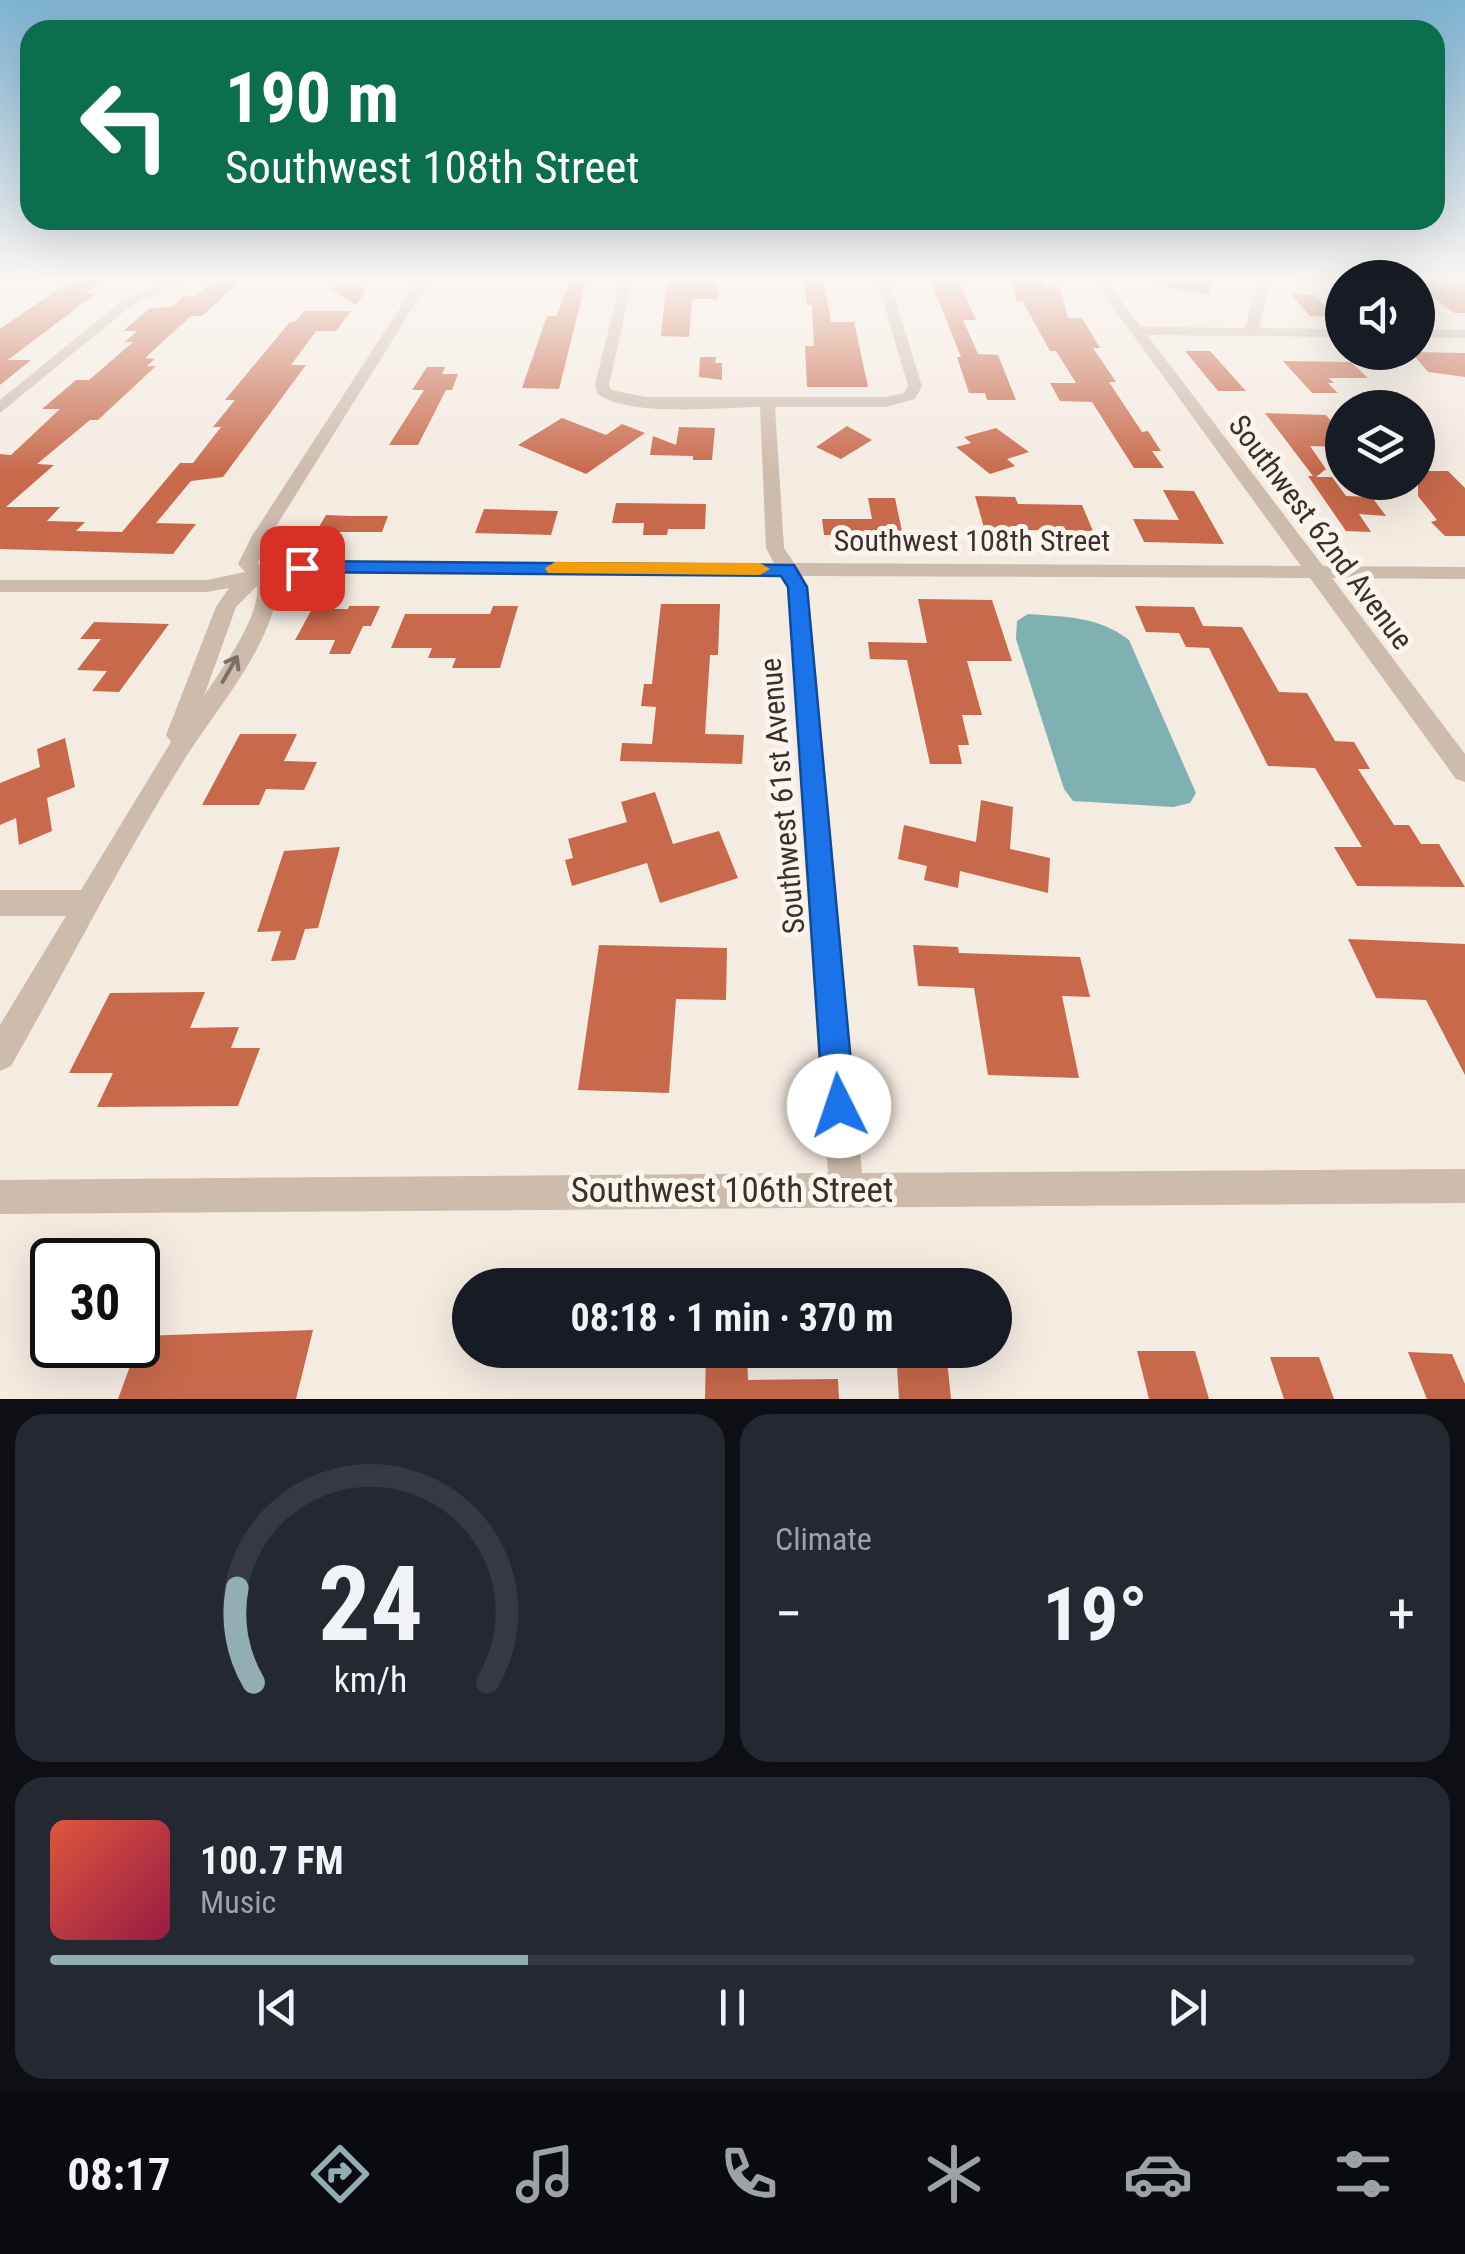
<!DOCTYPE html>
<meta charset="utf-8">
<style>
body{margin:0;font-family:"Roboto Condensed",sans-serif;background:#242831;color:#f1f3f6;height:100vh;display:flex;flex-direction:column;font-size:38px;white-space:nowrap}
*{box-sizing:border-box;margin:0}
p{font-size:32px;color:#9ea1a6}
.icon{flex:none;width:55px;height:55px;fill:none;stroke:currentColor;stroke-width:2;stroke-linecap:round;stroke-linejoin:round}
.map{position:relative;height:1399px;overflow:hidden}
.panel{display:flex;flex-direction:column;gap:15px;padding:15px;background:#0d0f14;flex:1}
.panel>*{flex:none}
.guide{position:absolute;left:20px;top:20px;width:1425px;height:210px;border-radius:30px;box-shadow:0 10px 40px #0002;background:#0b6e4f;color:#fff;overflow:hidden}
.tools{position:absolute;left:1325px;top:260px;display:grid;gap:20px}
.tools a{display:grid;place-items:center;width:110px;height:110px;border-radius:50%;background:#171b24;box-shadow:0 10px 40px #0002;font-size:50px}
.speed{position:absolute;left:30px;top:1238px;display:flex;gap:20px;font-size:50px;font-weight:700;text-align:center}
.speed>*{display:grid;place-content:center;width:130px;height:130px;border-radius:50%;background:#171b24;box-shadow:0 10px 40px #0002;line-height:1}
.speed .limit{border:5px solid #111;border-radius:15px;background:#fff;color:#111}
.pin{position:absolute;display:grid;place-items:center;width:85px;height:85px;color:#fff;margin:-42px;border-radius:20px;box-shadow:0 5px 15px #0006}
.me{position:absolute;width:110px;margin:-55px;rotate:356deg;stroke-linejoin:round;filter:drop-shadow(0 0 8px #0008)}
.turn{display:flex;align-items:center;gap:35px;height:210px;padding:0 40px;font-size:45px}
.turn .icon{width:130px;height:130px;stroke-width:2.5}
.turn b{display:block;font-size:70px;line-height:85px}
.big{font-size:75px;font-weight:700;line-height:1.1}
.panel .card{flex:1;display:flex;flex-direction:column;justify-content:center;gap:15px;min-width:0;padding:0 35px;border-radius:30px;background:#242831}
.panel .dial{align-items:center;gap:0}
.dial svg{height:260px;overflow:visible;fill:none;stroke:#363941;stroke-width:7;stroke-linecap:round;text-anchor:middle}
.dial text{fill:#f1f3f6;stroke:none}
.song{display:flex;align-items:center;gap:30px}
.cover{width:120px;height:120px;border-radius:15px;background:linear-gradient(135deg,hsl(10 70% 55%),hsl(340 70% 35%))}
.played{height:10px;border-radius:5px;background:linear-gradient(90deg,#92aeb2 35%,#363941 35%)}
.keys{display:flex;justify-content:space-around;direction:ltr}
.heat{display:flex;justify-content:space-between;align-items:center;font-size:55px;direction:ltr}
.panel .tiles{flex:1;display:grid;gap:15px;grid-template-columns:1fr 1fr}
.card:last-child{grid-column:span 2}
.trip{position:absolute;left:452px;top:1268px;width:560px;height:100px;border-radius:50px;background:#171b24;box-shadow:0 10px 40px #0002;font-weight:700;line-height:100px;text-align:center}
.menu{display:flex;height:160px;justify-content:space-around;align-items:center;background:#090b0e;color:#9ea1a6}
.menu .icon{width:70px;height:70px}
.menu .on{color:#92aeb2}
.menu b{font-size:45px;color:#f1f3f6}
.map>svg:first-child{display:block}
.water{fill:#7fb0b2}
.building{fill:#c8694b}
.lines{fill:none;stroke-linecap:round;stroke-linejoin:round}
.minor{fill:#cdbbac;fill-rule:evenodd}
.oneway{stroke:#7d6f65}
.route{fill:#1a73e8;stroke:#114b97;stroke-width:2.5}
.slow{fill:#f59e0b}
.labels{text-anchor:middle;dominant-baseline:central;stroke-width:10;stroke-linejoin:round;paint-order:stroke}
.street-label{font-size:30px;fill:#3b302b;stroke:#fbf5ee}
.near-street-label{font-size:35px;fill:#3b302b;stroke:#fbf5ee}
</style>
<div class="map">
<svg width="1465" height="1399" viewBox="0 0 1465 1399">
<rect width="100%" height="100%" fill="#f4ebe1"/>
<path class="water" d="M1028 614C1066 617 1098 616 1129 640L1196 793 1190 803 1173 807 1073 801 1064 789 1016 639 1017 621Z"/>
<g class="building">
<polygon points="76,277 107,277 85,294 95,294 8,360 31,360 0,385 0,329"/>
<polygon points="219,277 244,277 202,316 191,316 145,358 155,359 147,366 156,366 98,420 90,420 37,464 54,465 6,507 60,507 47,521 85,522 76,531 122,532 180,463 193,463 221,427 213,427 235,400 225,400 290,322 295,322 304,311 351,311 336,331 316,331 291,365 306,365 223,477 191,481 156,523 196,524 173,554 0,549 0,454 11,455 60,409 42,409 76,380 89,380 133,342 125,342 137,331 123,331 149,309 173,306 184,296 194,297"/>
<polygon points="571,277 587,277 559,389 522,388 547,316 557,316"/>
<polygon points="667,277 718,277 718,299 692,299 689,337 661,336"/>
<polygon points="810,277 823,277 831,322 854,322 868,387 807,387 805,346 814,346 812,305 807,305 803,280 810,280"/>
<polygon points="957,277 976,320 963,320 978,354 998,355 1016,400 987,400 985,393 969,393 957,357 961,357 930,279"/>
<polygon points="1011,277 1042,277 1044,286 1059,286 1068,318 1082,318 1100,348 1093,348 1116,382 1109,382 1142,432 1148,431 1161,451 1152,451 1164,468 1134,468 1092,402 1060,401 1050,383 1076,383 1056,351 1050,351 1023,302 1016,301"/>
<polygon points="1158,277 1216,277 1209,295 1157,285"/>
<polygon points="1405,277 1465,277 1465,313 1454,313 1426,292 1418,293 1418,278"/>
<polygon points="353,281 367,290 356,305 329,288"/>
<polygon points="1291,294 1315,295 1335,317 1310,316"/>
<polygon points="1185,351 1210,351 1246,391 1218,391"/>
<polygon points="1411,352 1465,353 1465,377 1428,372"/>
<polygon points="700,357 716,357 715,363 722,363 722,380 699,377"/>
<polygon points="1283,361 1351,362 1368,378 1329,378 1334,383 1328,383 1338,393 1312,393"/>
<polygon points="427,367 445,367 442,374 458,374 452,390 446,390 418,445 389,445 424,390 412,390"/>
<polygon points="1265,413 1326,415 1342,434 1342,447 1310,446 1326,469 1316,477 1332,477 1346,496 1372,497 1386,516 1359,514 1371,532 1346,531 1308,476 1313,476"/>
<polygon points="562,418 606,435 622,424 645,433 586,474 518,445"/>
<polygon points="847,426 872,440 841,459 816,447"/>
<polygon points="679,427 715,428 712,460 693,460 693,456 650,455 653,436 676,445"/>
<polygon points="996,428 1029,452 1007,459 1015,466 990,474 956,447 971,443 964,437"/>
<polygon points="1418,471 1448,471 1465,488 1465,536 1445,536 1431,522 1437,520 1418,496"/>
<polygon points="1163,490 1194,491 1224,544 1144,542 1133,519 1179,520"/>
<polygon points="975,496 1015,497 1018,504 1082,505 1093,531 1012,530 1015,538 987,538"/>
<polygon points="868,498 895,498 903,536 824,535 822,519 872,519"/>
<polygon points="616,503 706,504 705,529 668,529 667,535 643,535 644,523 612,523"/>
<polygon points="484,509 558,511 551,535 475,533"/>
<polygon points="326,515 351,516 388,516 382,532 316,532"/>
<polygon points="918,599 992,600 1012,661 967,661 982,715 962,715 969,745 958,745 962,764 930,764 907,660 870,659 868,642 927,643"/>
<polygon points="661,604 720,604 718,655 710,655 705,734 744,735 742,764 620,761 622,743 652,744 656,707 641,706 644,684 652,684"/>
<polygon points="349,606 380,606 371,626 363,626 350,654 329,654 335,640 295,640 312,609 348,609"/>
<polygon points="493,606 518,606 500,668 452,668 456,658 428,658 432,648 391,648 405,614 490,614"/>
<polygon points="1135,606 1194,607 1203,626 1242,627 1279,692 1307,693 1335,741 1354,742 1370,769 1358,769 1394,825 1409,825 1421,844 1439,844 1465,887 1357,886 1334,847 1362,847 1315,768 1268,766 1209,648 1186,647 1179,633 1146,632"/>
<polygon points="94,622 169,624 119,692 92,691 107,671 77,670 101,639 80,639"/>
<polygon points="240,734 297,734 284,761 317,762 304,790 266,789 259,805 202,805"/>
<polygon points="65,738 75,787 47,798 52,831 19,845 16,818 0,825 0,783 40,767 37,749"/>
<polygon points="655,792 673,844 719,831 738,878 660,903 647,863 572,886 565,860 573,858 568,839 627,822 621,802"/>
<polygon points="981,800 1013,807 1010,849 1050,858 1048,893 960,871 958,888 924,880 927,866 898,859 904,825 976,842"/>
<polygon points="340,847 318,928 305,929 295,960 271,961 281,931 257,932 284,851"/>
<polygon points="1348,939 1465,944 1465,1075 1426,1000 1376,998"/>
<polygon points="599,945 727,948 726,1000 676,999 669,1093 578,1090"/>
<polygon points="913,945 958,947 959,953 1080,957 1090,997 1062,996 1079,1078 988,1075 974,988 918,986"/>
<polygon points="205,992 190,1028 239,1027 231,1048 260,1048 238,1106 97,1107 113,1073 69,1073 110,993"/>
<polygon points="313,1330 296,1399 118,1399 141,1336"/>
<polygon points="706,1350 747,1350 748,1380 838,1379 839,1399 705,1399"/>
<polygon points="896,1350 946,1350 951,1399 899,1399"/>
<polygon points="1137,1351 1195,1351 1209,1399 1149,1399"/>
<polygon points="1408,1352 1452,1354 1465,1384 1465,1399 1427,1399"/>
<polygon points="1270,1357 1319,1357 1334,1399 1284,1399"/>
</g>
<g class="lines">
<g class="minor">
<polygon points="175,277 191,277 131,306 0,413 0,400 123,300"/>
<path d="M420 277H432L270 536 258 563 263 569 303 561 774 563 766 548 760 407C719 407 628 418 597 393L595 385 621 277H633L609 385 611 390 646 397H886L904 393 908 386 876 277H888L922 386 915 399 886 407H775L784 548 794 563 1301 566 1091 277H1103L1141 327 1245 328 1257 283 1262 277H1274L1269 284 1259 328 1342 329V337L1147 335 1323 566 1465 567V579L1332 578 1465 754V782L1456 779 1310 578 801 576 808 587 862 1173 1465 1169V1203L0 1214V1180L828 1173 788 587 782 576 303 573 273 579 279 587C268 652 218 706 184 760 122 859 69 964 11 1066L0 1071V1025L66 916H0V890H81L171 742 166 735 216 607 229 588 207 592H0V580H207L245 572 238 564 252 536ZM257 586C261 616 221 670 204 696L236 607Z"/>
<polygon points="1418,329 1465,330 1465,338 1418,337"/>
</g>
</g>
<defs><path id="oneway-shaft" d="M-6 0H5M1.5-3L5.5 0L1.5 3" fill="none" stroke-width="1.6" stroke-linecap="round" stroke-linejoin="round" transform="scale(2.5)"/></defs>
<use class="oneway" href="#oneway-shaft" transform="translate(230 669) rotate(-60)"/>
<linearGradient id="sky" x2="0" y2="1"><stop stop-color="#7eb2d2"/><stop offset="0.59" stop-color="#faf6f2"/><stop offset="1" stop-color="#faf6f2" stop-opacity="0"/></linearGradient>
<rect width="1465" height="473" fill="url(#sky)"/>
<polygon class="route" points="302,561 794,565 807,587 855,1106 851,1118 839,1123 827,1118 823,1106 788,587 781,576 296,572 296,563"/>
<polygon class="slow" points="555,562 760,563 770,569 760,575 548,573 545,568"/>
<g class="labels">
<g class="street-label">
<text transform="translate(1321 532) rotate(53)">Southwest 62nd Avenue</text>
<text x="972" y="540">Southwest 108th Street</text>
<text transform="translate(782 796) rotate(-95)">Southwest 61st Avenue</text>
</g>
<g class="near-street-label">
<text x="732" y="1190">Southwest 106th Street</text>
</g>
</g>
</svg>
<div class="tools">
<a><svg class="icon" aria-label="sound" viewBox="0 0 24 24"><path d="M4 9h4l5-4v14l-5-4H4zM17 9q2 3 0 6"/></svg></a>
<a><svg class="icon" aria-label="layers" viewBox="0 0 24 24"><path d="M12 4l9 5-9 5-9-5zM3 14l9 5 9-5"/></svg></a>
</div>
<div class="speed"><div class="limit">30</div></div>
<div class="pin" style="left:302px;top:568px;background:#d93025"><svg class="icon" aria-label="arrive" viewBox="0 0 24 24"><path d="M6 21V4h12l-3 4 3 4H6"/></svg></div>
<svg class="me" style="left:839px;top:1106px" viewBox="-20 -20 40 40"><circle r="19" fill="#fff"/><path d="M0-13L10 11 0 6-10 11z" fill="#1a73e8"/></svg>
<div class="trip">08:18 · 1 min · 370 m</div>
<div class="guide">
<div class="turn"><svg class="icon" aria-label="left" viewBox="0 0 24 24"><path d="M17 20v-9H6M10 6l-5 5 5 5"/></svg><div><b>190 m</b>Southwest 108th Street</div></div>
</div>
</div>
<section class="panel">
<div class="tiles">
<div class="card dial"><svg viewBox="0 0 100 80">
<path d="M14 69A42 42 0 1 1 86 69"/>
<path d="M14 69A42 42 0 0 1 9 40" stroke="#92aeb2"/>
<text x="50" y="56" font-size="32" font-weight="700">24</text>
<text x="50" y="72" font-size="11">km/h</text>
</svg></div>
<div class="card"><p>Climate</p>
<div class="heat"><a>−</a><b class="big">19°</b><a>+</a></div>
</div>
<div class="card">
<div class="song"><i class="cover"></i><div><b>100.7 FM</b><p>Music</p></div></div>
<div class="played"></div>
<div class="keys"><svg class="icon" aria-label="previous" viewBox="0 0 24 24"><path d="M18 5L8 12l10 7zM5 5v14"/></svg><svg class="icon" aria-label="pause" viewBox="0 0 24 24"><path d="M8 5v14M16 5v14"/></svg><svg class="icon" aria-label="next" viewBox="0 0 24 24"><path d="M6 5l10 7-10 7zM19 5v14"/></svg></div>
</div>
</div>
</section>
<nav class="menu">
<b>08:17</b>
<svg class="icon on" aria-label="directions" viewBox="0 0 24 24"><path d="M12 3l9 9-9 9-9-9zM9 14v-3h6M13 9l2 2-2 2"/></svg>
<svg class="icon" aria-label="music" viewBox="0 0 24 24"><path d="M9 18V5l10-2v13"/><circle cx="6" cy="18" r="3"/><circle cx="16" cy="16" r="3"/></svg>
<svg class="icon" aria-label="phone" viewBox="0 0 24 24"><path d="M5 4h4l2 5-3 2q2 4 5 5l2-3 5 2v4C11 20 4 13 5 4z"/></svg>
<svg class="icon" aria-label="climate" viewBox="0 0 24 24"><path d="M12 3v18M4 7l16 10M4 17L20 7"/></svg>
<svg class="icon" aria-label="car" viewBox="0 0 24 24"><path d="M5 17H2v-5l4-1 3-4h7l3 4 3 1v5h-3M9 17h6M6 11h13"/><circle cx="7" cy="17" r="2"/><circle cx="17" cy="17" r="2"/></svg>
<svg class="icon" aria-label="filters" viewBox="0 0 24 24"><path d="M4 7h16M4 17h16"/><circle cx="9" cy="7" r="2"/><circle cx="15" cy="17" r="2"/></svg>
</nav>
